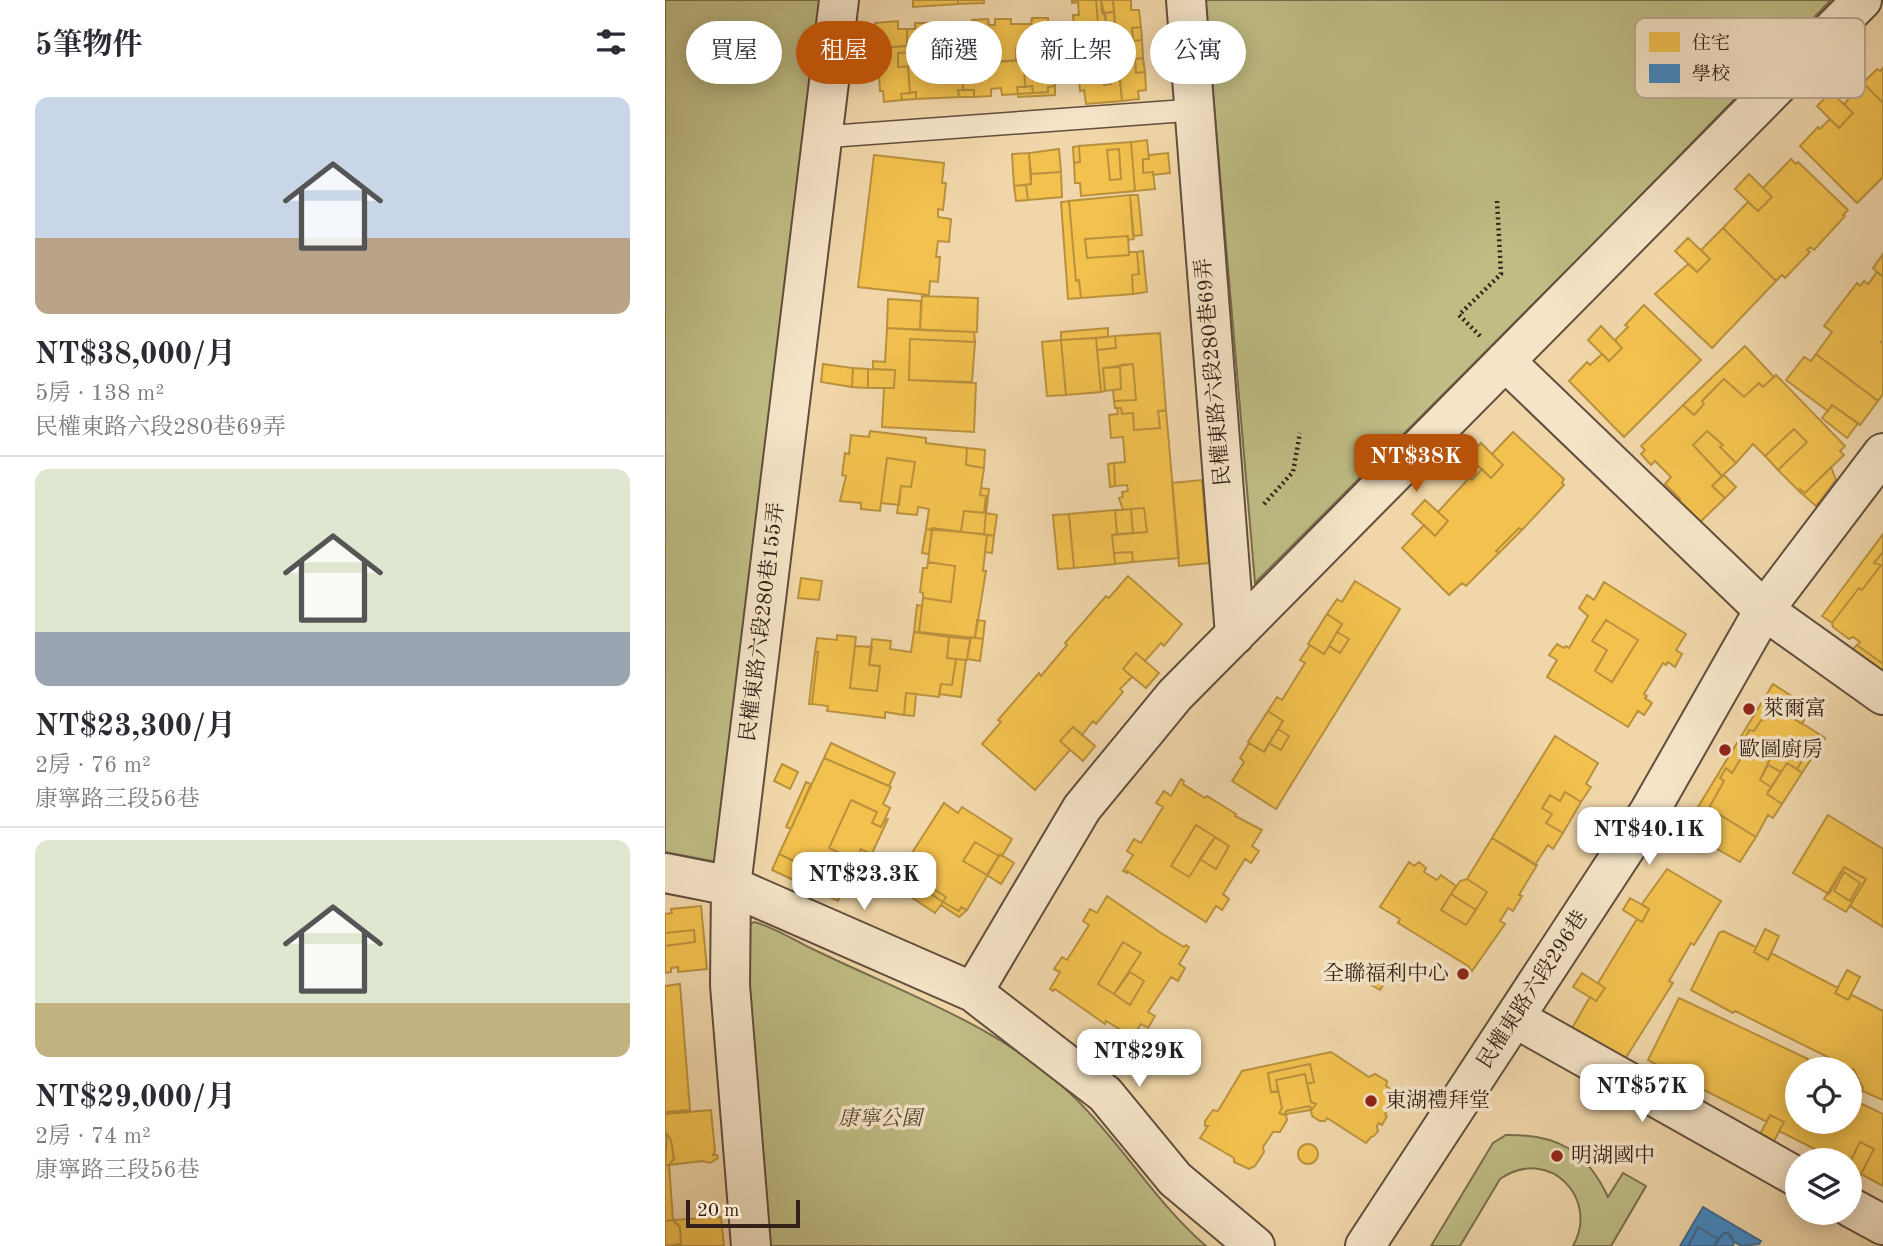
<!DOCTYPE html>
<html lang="zh-TW">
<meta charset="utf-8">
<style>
body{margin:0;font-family:"Old Standard TT","Noto Serif TC",serif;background:#f7f7f7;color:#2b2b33;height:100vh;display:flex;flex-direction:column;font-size:26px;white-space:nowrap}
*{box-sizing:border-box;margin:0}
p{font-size:23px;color:#7c7c81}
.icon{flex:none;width:38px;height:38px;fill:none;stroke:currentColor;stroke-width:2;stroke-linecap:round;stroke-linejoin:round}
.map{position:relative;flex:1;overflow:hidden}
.sheet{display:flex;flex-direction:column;background:#fff;width:665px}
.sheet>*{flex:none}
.guide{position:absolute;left:21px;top:21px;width:665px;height:63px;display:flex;gap:14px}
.fabs{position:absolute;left:1120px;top:1057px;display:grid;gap:14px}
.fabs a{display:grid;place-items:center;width:77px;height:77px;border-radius:50%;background:#fff;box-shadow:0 4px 18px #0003;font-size:35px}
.scale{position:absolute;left:21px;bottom:18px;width:114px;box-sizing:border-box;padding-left:7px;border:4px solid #332119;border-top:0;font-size:19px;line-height:24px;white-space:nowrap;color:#332119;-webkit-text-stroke:5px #f5e4c7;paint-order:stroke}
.price{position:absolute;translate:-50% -60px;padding:0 16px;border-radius:14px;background:#fff;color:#222;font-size:23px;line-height:46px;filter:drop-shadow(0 2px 4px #0008)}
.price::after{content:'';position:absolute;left:50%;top:42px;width:21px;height:16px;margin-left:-10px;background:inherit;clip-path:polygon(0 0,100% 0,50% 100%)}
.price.current{background:#b45309;color:#fff}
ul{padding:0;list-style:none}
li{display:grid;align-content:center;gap:14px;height:371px;padding:0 35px}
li+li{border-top:2px solid #e1e1e2}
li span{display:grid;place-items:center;height:217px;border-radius:14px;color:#555}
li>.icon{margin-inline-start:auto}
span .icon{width:126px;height:126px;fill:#fffc;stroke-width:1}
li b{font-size:30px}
h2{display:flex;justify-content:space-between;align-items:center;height:84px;padding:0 35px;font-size:30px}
.chip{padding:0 24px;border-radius:32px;background:#fff;box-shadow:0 4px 18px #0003;font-size:24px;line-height:63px}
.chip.current{background:#b45309;color:#fff}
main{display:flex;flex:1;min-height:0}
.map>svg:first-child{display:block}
.green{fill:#bfbc84;stroke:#796e4e;stroke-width:2}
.homes{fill:#f2c14e;stroke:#b9913e;stroke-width:2}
.schools{fill:#3f88c5;stroke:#3b6991;stroke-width:2}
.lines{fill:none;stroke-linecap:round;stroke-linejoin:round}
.lane-casing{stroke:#624e3d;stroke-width:24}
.street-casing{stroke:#624e3d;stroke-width:42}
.path{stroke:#332119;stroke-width:4.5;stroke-dasharray:2 3.5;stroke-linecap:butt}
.lane{stroke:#f5e4c7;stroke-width:21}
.street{stroke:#f5e4c7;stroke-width:38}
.poi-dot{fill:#8f2418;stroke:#f5e4c7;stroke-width:2.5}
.labels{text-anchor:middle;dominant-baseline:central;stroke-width:7;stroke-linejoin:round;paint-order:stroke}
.street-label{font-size:21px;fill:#332119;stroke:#f5e4c7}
.poi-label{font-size:21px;fill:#332119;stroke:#f5e4c7;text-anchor:start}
.park-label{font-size:21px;font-style:italic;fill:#564834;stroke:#f5e4c7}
.key{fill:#f5e4c7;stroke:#bbaa93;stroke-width:2}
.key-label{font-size:19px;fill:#332119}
</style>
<main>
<section class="sheet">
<h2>5筆物件<svg class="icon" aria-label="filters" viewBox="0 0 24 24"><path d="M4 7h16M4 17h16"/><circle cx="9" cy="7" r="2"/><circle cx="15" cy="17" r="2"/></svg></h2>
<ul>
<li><span style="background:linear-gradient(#c9d6e8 65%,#b9a48a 0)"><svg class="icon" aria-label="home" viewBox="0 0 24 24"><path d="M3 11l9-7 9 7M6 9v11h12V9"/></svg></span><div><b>NT$38,000/月</b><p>5房 · 138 m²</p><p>民權東路六段280巷69弄</p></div></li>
<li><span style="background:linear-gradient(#dfe7d0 75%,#9aa5b1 0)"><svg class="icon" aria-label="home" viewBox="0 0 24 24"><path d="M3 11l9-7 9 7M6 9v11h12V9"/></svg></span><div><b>NT$23,300/月</b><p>2房 · 76 m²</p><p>康寧路三段56巷</p></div></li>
<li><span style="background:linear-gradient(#dfe7d0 75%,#c2b280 0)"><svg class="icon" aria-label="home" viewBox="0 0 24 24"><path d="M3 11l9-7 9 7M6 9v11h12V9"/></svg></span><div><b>NT$29,000/月</b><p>2房 · 74 m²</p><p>康寧路三段56巷</p></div></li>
</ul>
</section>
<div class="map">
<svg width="1218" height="1246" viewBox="0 0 1218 1246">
<rect width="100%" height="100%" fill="#f0d6a9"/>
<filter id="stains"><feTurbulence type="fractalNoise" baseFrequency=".00286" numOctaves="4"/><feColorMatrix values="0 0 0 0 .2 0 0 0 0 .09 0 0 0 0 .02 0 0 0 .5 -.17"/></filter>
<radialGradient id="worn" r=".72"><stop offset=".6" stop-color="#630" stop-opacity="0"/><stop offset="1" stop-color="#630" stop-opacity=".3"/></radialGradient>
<path class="green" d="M0,0H160L57,863L0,852Z
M540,0H1166L953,219L590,583Z
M89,922C110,927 135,944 156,953C243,995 340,1028 410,1098C457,1144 491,1203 541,1246H99L75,930Z
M841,1135C892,1134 921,1150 943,1197L958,1173L981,1186L946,1246H908C935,1199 884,1145 835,1179L795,1246H766L828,1143Z"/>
<path class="homes" d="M248,0H293V4L248,7Z
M293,0H319V3L293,4Z
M407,0H431L433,23L441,22L440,13L449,12L453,60L444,61L443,53L436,54L439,85L446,84L445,75L454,74L457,101L421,104L419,90L415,91L414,78H419L417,64H412L411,52L417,51L414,26L409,27L408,15H414L413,2L407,3Z
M431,0H436L441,22L433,23Z
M436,0H448L449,12L437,13Z
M448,0H466V10H474L476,27L467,28L468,41L477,40L478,58L470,59L471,73L480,72L481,90L473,91L474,99L457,101Z
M367,18H383V23L387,22L389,59L308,63L307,20L323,19L324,25H330V19H346V24H366Z
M233,21V29H242V46L212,48L210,23Z
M287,22L288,28L306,27L308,63L243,66L245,93L236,94L237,100L219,102L218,91H215L212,48L242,46V29H250V23H265L266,28H273V23Z
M414,26L417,51L411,52L409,27Z
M476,27L477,40L468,41L467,28Z
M366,47V60H351V48Z
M307,50L308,63L292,64V51Z
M249,52L250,66L233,67V53Z
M443,53V75H445L446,84L439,85L436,54Z
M478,58L480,72L471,73L470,59Z
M389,59L390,86L383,87V92L368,93L367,86L360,87L359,60Z
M359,60L360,87H352L353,94L337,95L336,88L326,89V96L309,97V90H298L297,63Z
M453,60L454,74L443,75L442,61Z
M297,63L298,90H293L294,97L251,99V92L245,93L243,66Z
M1218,68V103L1198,83L1212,69L1215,71Z
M1198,83L1218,103V177L1192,203L1135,146L1153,127L1155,129L1165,119L1174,128L1188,113L1179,104Z
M367,86L368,93L353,94L352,87Z
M390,86V95L353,97V94L383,92V87Z
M293,90H309V97H294Z
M251,92V99L237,100L236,94Z
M1166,92L1188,113L1174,128L1152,106Z
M482,140L484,159H478V173L488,172L490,189L470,191L466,142Z
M466,142L470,191L416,196L415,183H410L409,163L415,162L414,146Z
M414,146L415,162L409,163L408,147Z
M394,149L396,172L366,174L364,153Z
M454,149L456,179L445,180L442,150Z
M364,153L366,184L349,186L347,154Z
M503,153L505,173L488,175V172L478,173V159H484V155Z
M209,155L279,163L277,183H281L278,210L273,209V217L286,219L284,242L273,241L271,257H275L273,282L265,281L264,295L193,287Z
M1126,159L1131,164L1133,162L1183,210L1178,215L1180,216L1149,250L1145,247L1142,250L1145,252L1120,278L1117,275L1111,281L1058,228L1083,202L1093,211L1107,197L1098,188Z
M396,172L397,197L363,200L361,185L366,184V174Z
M1084,174L1107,197L1093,211L1070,189Z
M361,185L363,200L351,201L349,186Z
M465,195H473L477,235L468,236Z
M465,195L469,239L463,240V236L420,239L422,258L464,255V252H472L474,274L467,275L468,294L416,298L414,280L411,281L404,201Z
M404,201L411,281L414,280L416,298L403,299L396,202Z
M1058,228L1111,281L1047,348L990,294L1023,264L1032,272L1045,259L1036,250Z
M463,236L464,255L422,258L420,239Z
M1023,238L1045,259L1032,272L1010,251Z
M478,251L482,292L468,294L467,275L474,274L472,252Z
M1218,254V277L1208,268Z
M1212,272L1218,277V340L1216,342L1218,344V394L1213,401L1151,354L1167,332L1159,326L1192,283L1195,286L1199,281L1203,284Z
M257,296L313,298L312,332L255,330Z
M223,299L256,301L255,330L222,328Z
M979,305L1036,360L959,437L904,381L922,362L925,365L937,354L944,361L957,348L950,340L963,327L960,325Z
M936,326L957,348L944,361L923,340Z
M222,328L309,332L310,342L245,339L244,380L311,383L309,432L217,427L219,388H229L230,370L208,369V361L220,362Z
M443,328V337L396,340V332Z
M495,333L501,410L493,411L495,428L469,430L468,413L457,414L456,408H450L449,401L471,400L468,364L438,368L440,391L436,392L432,350L451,348L450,336Z
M450,336L451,348L432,350L431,338Z
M431,338L436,392L401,395L396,340Z
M245,339L310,342L307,382L244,380Z
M396,340L401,395L382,396L377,342Z
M1080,346L1109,377L1098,387L1094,383L1079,397L1059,379L1037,401L1039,404L1029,415L1018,405Z
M1151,354L1213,401L1195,425L1167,405L1163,411L1121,380L1139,357L1146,361Z
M158,364L188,368L187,387L156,382Z
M468,364L471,400L449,401L448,390L456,389L455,365Z
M455,367L456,389L440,391L438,368Z
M188,368L203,369V388L187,387Z
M203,369L230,370L229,388H203Z
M1111,375L1180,446L1175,451L1179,455L1140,493L1135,489L1134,491L1113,470L1142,442L1129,429L1100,456L1088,444L1071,463L1055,447L1058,445L1042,431L1028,445L1057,476L1047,486L1060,498L1030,527L1008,505L1015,499L1000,484L1006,477L990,461L986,465L976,454L980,450L976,446L1018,405L1029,415L1039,404L1037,401L1059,379L1079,397L1094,383L1098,387Z
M1167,405L1193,423L1182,438L1157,418Z
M452,408H456L457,414L468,413L469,430L495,428L493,411L501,410L514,558L468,562L467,552L449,553L447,535L482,532L479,508L458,510L454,498L458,497L457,492L463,491L462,485L450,486L449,463L460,462L458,437L446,438L444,415L453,414Z
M1129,429L1142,442L1113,470L1100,456Z
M205,431L261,438V443L302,448L301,465L319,468L315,495L321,496L319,513L299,511L296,532L261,529L264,509L253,507L252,515L232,513L236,486L246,487L250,462L222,458L215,511L196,509V503L175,501L181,476L177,475L180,453L184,454L186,435L204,437Z
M1042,431L1058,445L1055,447L1071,463L1057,476L1028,445Z
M848,432L899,479L897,483L899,485L857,530L854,528L831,551L834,553L801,586L797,583L784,595L737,548L759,525L770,536L783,521L773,512L804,478L807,480L817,469L826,478L838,465L827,454Z
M816,443L838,465L826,478L803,457Z
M302,448L320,450L319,468L301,465Z
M222,458L250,462L246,487L236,486L234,505L216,503Z
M449,463L450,486L445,487L443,464Z
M1166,467L1171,480L1151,506L1134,491L1135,489L1140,493Z
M1059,475L1071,487L1060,498L1047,486Z
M537,480L544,563L514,566L507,483Z
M316,488L324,489L321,513H319L321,496L315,495Z
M760,500L783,521L770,536L747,514Z
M479,508L482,532L468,533L466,509Z
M466,509L468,533L452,534L450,510Z
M450,510L452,534L447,535L450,564L409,568L404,514Z
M299,511L321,513L319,534L296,532Z
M321,513L332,515L329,536L319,534Z
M404,514L409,568L393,569L388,515Z
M267,528L322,535L318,571H321L310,638L254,632L258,598L286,602L290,566L263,562Z
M854,528L857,530L834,553L831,551Z
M261,529L267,530L264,554L257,553Z
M1218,534V552L1209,563L1216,565L1197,590L1194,588L1167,623L1157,616Z
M322,535L329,536L327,553L320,552Z
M467,552L468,562L450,564L449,553Z
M1218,552V664L1192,645L1195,642L1188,637L1184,639L1168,627L1167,623L1194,588L1197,590L1216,565L1209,563Z
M263,562L290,566L286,602L258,598V593L255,592L258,568H262Z
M463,576L517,624L499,646L496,643L480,661L471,653L458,669L467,677L455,689L458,692L431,724L428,721L417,735L408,727L395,741L405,750L370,790L317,744L336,722L333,720L374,673L376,676L402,645L400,643L441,596L444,598Z
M136,578L157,581L154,600L133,598Z
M690,581L735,609L611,809L567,781L579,762L575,758L584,743L599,752L604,743L616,750L624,736L613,729L618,721L603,711L612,697L617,700L640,663L635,660L645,645L659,654L664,646L675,653L684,639L672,632L677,624L662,614L672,599L677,602Z
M939,582L1021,634L1011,650L1017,654L1010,667L1003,662L1001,665L998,663L979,694L982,696L980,698L987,703L979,715L973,711L963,727L882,677L892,660L884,655L892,644L899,648L901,646L904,648L923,616L914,608L922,595L929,600Z
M252,605L257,606L254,632H249Z
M662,614L677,624L659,654L643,644Z
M312,620L320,621L318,639L310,638Z
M941,620L973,640L947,682L930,671L942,650L927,641Z
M249,632L284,637L282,658L291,659L287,685L276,684L274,697L241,693L239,715L220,712V718L162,711L163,706L147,704L153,652H150L152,638L172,640V635L191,637L185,688L212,691L215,666L204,665L207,639L226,641L225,649L246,652Z
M672,632L684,639L675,653L664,646Z
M284,637L305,639L302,660L282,658Z
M306,637L318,639L315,661L302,659Z
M1192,645L1218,664V683L1180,657Z
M190,646L207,647L204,665L215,666L212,691L185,688Z
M150,652H153L147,704H144Z
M471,653L494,673L481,688L458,669Z
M291,659L301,660L296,697L274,694L276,684L287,685Z
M1108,684L1145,708L1137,724L1108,705L1099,720L1097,719L1089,731L1084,730L1080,739L1086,742L1067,773L1061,768L1055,778L1059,781L1044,808L1091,837L1075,862L1019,830Z
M241,693L251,694L249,716L239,715Z
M1108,705L1154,734L1140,756L1116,741L1103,763L1095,780L1106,787L1102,794L1117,804L1108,818L1103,815L1091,837L1044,808L1059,781L1055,778L1061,768L1067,773L1086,742L1080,739L1084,730L1089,731L1097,719L1099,720Z
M603,711L618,721L599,752L583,742Z
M408,727L430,746L418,761L395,741Z
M613,729L624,736L616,750L604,743Z
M1154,734L1160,738L1137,773L1132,769Z
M890,736L933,763L921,784L926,787L916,802L900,792L895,801L885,795L877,808L887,814L881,823L898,833L888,849L883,845L870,865L827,838Z
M1116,741L1140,756L1132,769L1122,763L1116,772L1103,765V763Z
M166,743L230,773L224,786L159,758Z
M159,758L226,787L218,804L225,808L216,827L207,823L212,812L186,800L164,848L190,860L196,849L204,853L195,873L188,869L180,885L114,854Z
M1122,763L1137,773L1117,804L1102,794Z
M117,764L133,772L125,789L109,781Z
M1103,765L1116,772L1106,787L1095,780Z
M516,779L519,781L518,784L540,798L542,796L571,814L570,816L597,830L587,846L594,851L586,863L580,859L558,894L564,899L557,910L551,906L541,922L462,871V873L458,871L468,855L462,851L469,839L476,843L498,807L491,803L499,791L506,796Z
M141,782L146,784L126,829L121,827Z
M900,792L916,802L898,833L881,823L887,814L877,808L885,795L895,801Z
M186,800L212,812L207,823L216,827L221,818L223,819L202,864L199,863L204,853L196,849L190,860L164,848Z
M279,803L293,813L297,807L347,839L337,856L335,854L302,910L296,907L294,911L278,902L281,897L256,881L253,885L238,877L241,872L236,870Z
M1163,815L1218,849V927L1185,906L1201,879L1179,867L1164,894L1128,873Z
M531,825L550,837L524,877L506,866Z
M550,837L564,846L551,869L535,859Z
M827,838L872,865L854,895L857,896L848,911L843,908L835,921L840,924L807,971L803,966L733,923L735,919L715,907L744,862L749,866L754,862L761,868L759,872L772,880L776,875L791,886L776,910L801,925L822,892L802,879Z
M310,842L334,856L322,875L298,861Z
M114,854L180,885L173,901L107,870Z
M335,854L349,863L336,884L322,875Z
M1179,867L1201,879L1181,912L1159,899Z
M1002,869L1056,901L1029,945L1026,943L1004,981L1008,983L955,1067L903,1035L925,997L931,1001L940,988L933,983L972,919L977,922L984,909L977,904Z
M236,870L241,872L238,877L253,885L250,891L231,880Z
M1179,872L1195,883L1185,901L1169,891Z
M802,879L822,892L811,910L786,894L795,881Z
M256,881L281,897L278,902L253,885Z
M253,885L278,902L270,913L246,897Z
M786,894L811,910L801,925L776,910Z
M442,896L496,933L519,947L521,945L524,947L514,964L520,968L513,981L506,977L483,1012L490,1016L483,1028L476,1024L466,1039L463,1037L464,1035L441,1021L440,1024L390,989L388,991L385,989L395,972L389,969L397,957L402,960L424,925L418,921L425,909L432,913Z
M965,898L984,909L977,922L958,910Z
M278,902L294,911L296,907L302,910L294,917L276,905Z
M36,906L42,969L13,972V967L6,968V972L0,973V914L7,913L6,909Z
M1100,929L1114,936L1103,960L1089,952Z
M29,930L30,942L0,946V933Z
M1058,931L1091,947L1089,952L1103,960L1106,953L1173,988L1170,993L1183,1000L1187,995L1218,1011V1100L1197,1091L1198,1088L1189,1070L1070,1011L1068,1013L1026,990L1054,933Z
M458,942L476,953L449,994L433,984Z
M711,970L723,977L715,990L703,983Z
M1182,970L1195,977L1183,1000L1170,993Z
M465,972L479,981L465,1005L449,994Z
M917,973L940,988L931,1001L908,987Z
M15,984L25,1110L0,1112V986Z
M1014,998L1143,1059L1141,1063L1153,1069H1132V1122H1185V1098L1218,1114V1186L1196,1174L1209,1149L1195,1142L1185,1162L1171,1160L1114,1131L1119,1122L1105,1115L1102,1122L1033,1087L1037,1079L1023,1072L1020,1080L998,1070V1068L983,1060Z
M666,1052L704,1077L710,1074L722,1081L721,1086L733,1094L720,1114L722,1116L717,1125L714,1123L712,1126L713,1131L709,1136L706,1137L701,1143L662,1118L660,1121H655L647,1116L646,1110L621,1114L622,1120L615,1132H608L598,1147L599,1152L590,1166L584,1169L569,1162V1158L535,1138L543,1126H540V1121L548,1110L553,1111L577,1071Z
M645,1064L649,1082L642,1084L640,1074L611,1080L613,1091L606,1092L603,1073Z
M1023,1072L1037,1079L1024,1103L1011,1097Z
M640,1074L646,1102L651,1104L647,1109L644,1106L621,1111L619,1115L614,1113L617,1108L611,1080Z
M46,1110L50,1151L48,1155H52L53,1158L45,1163L37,1161L4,1165L8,1220L56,1217L59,1246H0V1114Z
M1105,1115L1119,1122L1107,1145L1093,1138Z
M2,1134L6,1140L9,1159L4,1165H0Z
M1195,1142L1209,1149L1195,1176L1185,1170V1162Z
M633 1154a10 10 0 1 1 20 0a10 10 0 1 1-20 0Z
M8,1220L15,1227L16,1244L0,1246V1221Z"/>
<path class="schools" d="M1038,1207L1096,1241L1094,1244L1077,1246L1069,1242L1063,1233H1059L1053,1239L1033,1227L1023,1246H1015Z
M1033,1227L1053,1239L1049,1246H1023Z
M1059,1233L1066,1235L1069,1242L1068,1246H1049Z"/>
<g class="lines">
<defs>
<path id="lane" d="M157,137L528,110"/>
<path id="street" d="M521,0L570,635
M840,361L1099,610L1218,695
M0,873L66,886L308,992L440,1094L510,1179L590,1246
M308,992L417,808L510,695L1197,0
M850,1018L1132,1177
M1185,1207L1218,1225
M86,1246L65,985L66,886L174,0
M700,1246L984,812L1099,610L1218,453"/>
</defs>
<use href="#lane" class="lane-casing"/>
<use href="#street" class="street-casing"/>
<path class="path" d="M815,336L794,315L836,274L832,200
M599,504L628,472L635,433"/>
<use href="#lane" class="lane"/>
<use href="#street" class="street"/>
</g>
<g class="poi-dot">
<circle cx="1084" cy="709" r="7"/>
<circle cx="1060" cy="750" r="7"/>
<circle cx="798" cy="974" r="7"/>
<circle cx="706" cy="1101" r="7"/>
<circle cx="892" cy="1156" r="7"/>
</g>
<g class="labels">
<g class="street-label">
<text transform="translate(549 372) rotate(-95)">民權東路六段280巷69弄</text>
<text transform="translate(98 622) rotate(-83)">民權東路六段280巷155弄</text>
<text transform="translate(868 990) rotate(-57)">民權東路六段296巷</text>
</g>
<g class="poi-label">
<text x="1098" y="709">萊爾富</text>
<text x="1074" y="750">歐圖廚房</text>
<text x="784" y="974" text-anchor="end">全聯福利中心</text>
<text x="720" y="1101">東湖禮拜堂</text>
<text x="906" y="1156">明湖國中</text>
</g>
<g class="park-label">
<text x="215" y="1119">康寧公園</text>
</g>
</g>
<rect x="970" y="18" width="230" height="80" rx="10" class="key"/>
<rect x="984" y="32" width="31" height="20" fill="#f2c14e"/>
<rect x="984" y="64" width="31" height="19" fill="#3f88c5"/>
<g class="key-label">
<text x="1027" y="49">住宅</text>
<text x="1027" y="80">學校</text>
</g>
<rect width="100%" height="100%" filter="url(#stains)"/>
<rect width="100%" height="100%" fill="url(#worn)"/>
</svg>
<div class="fabs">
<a><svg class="icon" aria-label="locate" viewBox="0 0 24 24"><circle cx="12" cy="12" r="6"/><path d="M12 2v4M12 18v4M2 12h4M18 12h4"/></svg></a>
<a><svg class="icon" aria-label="layers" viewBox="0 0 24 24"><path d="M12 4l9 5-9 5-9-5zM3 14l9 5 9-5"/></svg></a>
</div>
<div class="scale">20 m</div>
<b class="price current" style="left:751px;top:494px">NT$38K</b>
<b class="price" style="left:984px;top:867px">NT$40.1K</b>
<b class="price" style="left:199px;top:912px">NT$23.3K</b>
<b class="price" style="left:474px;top:1089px">NT$29K</b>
<b class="price" style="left:977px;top:1124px">NT$57K</b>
<div class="guide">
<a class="chip">買屋</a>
<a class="chip current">租屋</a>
<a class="chip">篩選</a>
<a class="chip">新上架</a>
<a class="chip">公寓</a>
</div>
</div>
</main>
